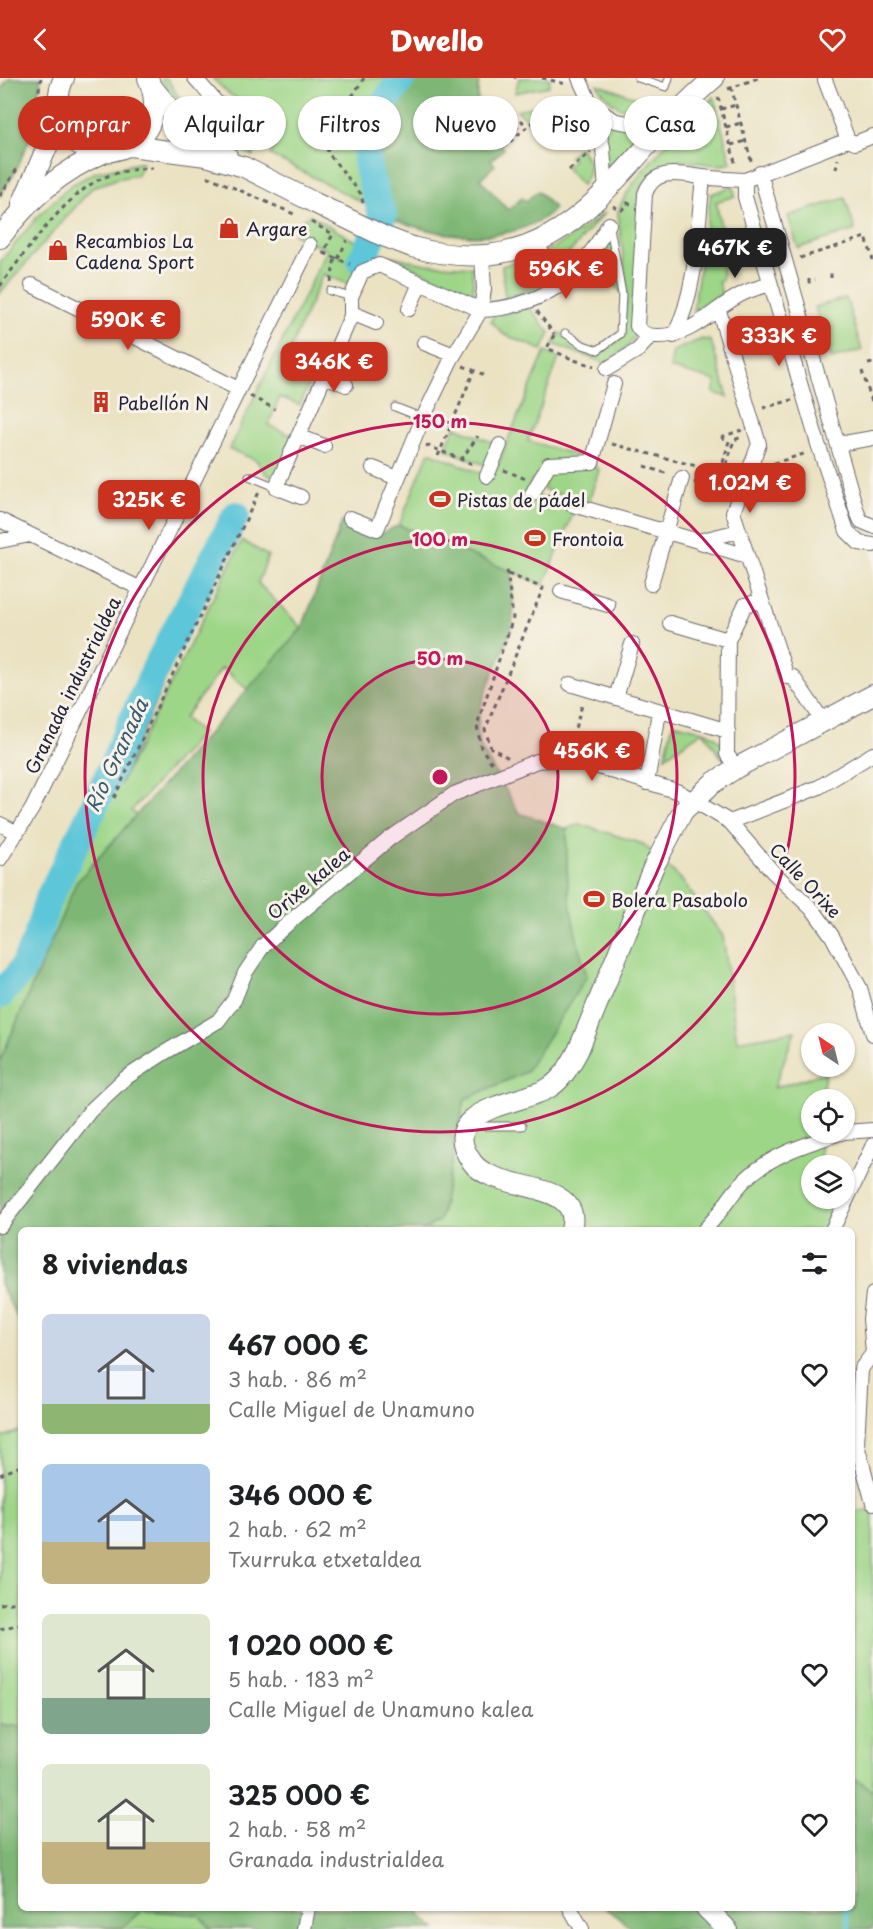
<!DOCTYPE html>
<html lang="es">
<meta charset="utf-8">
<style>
body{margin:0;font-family:"Playpen Sans",sans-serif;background:#f6f6f6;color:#202124;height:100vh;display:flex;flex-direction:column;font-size:22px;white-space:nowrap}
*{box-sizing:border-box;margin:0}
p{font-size:20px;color:#757577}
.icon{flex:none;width:33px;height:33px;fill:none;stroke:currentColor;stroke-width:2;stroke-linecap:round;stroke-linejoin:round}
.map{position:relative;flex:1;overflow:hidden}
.drawer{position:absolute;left:18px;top:1149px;width:837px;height:684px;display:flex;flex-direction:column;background:#fff;border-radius:9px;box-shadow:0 2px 4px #0004}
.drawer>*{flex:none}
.top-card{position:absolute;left:18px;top:18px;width:837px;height:54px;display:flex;gap:12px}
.needle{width:39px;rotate:325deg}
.fabs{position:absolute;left:801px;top:945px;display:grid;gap:12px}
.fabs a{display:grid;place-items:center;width:54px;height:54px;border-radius:50%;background:#fff;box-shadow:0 2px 4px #0004;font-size:30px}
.price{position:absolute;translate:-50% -51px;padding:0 14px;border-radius:12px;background:#c8321e;color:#fff;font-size:20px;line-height:39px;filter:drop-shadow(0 2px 3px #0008)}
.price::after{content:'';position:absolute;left:50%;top:36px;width:18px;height:14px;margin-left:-9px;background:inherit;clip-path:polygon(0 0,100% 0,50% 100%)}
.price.active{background:#222;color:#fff}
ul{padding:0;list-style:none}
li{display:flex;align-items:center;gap:18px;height:150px;padding:0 24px}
li span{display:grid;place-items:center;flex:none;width:168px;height:120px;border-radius:9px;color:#555}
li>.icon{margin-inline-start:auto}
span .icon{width:72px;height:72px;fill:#fffc;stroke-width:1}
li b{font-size:26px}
h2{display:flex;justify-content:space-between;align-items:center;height:72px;padding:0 24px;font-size:26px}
.tag{padding:0 21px;border-radius:27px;background:#fff;box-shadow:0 2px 4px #0004;font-size:21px;line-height:54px}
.tag.active{background:#c8321e;color:#fff}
header{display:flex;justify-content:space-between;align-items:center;height:78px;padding:0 24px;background:#c8321e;color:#fff;font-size:27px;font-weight:800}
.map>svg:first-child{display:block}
.green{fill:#9ed688;stroke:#607c62;stroke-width:1.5}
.forest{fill:#7eb774;stroke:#506c58;stroke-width:1.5}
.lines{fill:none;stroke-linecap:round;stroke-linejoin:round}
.stream{stroke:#5dc6d9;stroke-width:4.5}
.river{stroke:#5dc6d9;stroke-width:28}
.lane-casing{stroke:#68656a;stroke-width:9}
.street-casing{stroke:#68656a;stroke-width:16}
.secondary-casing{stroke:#68656a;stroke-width:22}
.path{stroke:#68656a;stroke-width:3;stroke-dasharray:4.5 4.5;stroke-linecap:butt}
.lane{stroke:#fff;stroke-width:7}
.street{stroke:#fff;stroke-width:14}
.secondary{stroke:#fff;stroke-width:20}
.secondary-bridge-casing{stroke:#68656a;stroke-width:22;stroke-linecap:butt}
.secondary-bridge{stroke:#fff;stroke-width:20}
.ring{fill:none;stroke:#c2185b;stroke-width:3}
.labels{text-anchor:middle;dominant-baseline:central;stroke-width:6;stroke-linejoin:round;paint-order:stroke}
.poi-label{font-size:18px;fill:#22223b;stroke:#f7f3e8;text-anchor:start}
.street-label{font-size:18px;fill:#22223b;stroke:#f7f3e8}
.water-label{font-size:20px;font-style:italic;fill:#375b72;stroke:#f7f3e8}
.centre{fill:#c2185b;stroke:#f7f3e8;stroke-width:3}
.ring-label{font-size:18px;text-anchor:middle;font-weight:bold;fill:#c2185b;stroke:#f7f3e8;stroke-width:6;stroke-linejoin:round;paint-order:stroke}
</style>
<header><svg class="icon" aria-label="back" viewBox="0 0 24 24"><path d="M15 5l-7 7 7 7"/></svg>Dwello<svg class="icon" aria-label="heart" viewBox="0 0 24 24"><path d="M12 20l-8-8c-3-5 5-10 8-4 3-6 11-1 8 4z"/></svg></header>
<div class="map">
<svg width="873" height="1851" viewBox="0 0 873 1851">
<rect width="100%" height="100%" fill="#f7f3e8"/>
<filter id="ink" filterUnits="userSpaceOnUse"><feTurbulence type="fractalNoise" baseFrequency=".0167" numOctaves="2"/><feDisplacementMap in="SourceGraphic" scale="12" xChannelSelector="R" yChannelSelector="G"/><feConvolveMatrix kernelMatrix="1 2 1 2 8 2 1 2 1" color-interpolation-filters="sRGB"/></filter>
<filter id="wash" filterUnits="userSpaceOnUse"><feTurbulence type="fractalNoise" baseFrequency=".008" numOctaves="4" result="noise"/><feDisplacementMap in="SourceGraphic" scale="24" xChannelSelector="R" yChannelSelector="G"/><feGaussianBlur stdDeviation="1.35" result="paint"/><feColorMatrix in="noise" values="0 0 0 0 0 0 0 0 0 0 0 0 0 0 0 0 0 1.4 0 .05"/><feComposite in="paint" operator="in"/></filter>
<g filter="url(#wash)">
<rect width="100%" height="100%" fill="#ebe2c2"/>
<path class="green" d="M161,0H167C186,38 218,55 255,75L253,78C215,58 181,40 161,0Z
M212,0H396C387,15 373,31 367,48C356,74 366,105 373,130L270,77L285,47L229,16Z
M519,0H550L549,8L515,15Z
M597,6L653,25L655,33C630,38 610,29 597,6Z
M714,19L731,85C711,92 688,76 668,87C627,110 638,123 642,161C643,174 642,243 638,253C631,268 619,276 605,285L553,266L559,255L599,276L623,259L627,211L618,135C624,105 690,41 714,19Z
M551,25L556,32L540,46L536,43L531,47L517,32Z
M592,29L649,49L607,94Z
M580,69L590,86L588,97L582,107L565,89L573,82L569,78Z
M143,84L137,97L116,101L92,110L0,215V184L38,138L71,107L96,94Z
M733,108L735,118L716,124L726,175L723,180L722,202L718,203L722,216L693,233L711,116Z
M845,120L855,152L798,170L788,138Z
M605,134L543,205L534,211L505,220L502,188C551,173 566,166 605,134Z
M310,137L360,166L350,186L360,192L356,209L323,196L286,281L314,294L300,327L280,319L268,347L297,360L280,400L266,396L256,382L229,371L327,172L294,156L300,144Z
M609,146L622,216L590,177Z
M383,176L425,186L472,189L474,217Z
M846,220L862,272L831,281L815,229Z
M529,229L550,255L542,272L503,256L491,243L495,235L502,237Z
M702,261L711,263L728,319L713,315L716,303L670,290L673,273Z
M545,274L559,280L528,363L589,381L599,392L588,426L543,411L545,406L532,402L526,413L574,433L544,507L399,447L429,374L492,400Z
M455,349L494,365L485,387L445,371Z
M236,437L120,707L242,462L268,478L258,505L302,550L255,618L222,590L184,640L202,655L131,733L143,741L76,806L0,983V899L16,877L93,705Z
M673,645C691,650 715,652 724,669L721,679L703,653L665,679Z
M579,746L643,766L680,800L723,858L737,963L795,953L774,1010L826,994L820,1021L812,1022V1054L832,1055L821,1057L820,1079L844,1088H812V1120L839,1121L824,1152H423L440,1142L465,1021L526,994L583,893C571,843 565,802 567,751Z
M21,1352V1649L20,1650L0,1646V1360Z
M873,1431V1712L852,1699V1435Z
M142,1832L199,1837L211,1851H104L123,1849Z"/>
<path class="forest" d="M9,0H41L31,58L15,94L0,118V12Z
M402,0H475L479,3C474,37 483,47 504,71L491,82L495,87L480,101L508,132L522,120L526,123L538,113L554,130L552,134C504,171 434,159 383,137C373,110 359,77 371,48C378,32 392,15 402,0Z
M342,444L376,458L399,447L512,494C511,510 515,526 513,541C506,583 467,627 481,670L519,735L567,751C565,807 571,844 587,898L526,994L465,1021L440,1142L423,1152H21V1247L0,1206V983L76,805L302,550Z
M0,1646L21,1649V1830H420V1837L436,1851H211L199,1837L142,1832L123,1849L0,1851Z
M852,1699L873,1712V1851H633L605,1830H852Z"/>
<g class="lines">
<path class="stream" d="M846,1830L848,1851"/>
<path class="river" d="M361,183L383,137C373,110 359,77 371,48C378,32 392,15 402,0
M0,917L21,894L37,859L47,824L93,731L155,591L236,437"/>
</g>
</g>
<g filter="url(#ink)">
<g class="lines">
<defs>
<path id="lane" d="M638,0L666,9L669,0
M330,213L351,219
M565,255L583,267L598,272L620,256L622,216L610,149
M395,329L423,340
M249,398L276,409
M473,1043L479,1048H522"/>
<path id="street" d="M195,0L216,24L258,49
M579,0L592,29L603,69L606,115
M825,2L848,62L745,102V119L818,366L847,453L859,465L873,467
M592,29L616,43L664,51
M848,62L855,65L873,58
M760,95L857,434L861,443L873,448
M745,102C731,101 716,101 702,99C679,96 654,89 645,116L637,248C641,256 648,258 657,258C694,259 712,230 744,215C752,211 762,209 770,206
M537,164L558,209
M32,207L238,311
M409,231L420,205
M719,233L759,366L733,434L787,599H793L823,643
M352,235L376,245
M674,258C698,209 697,153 703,100
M424,265L454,277
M607,291L638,272L651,258
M325,298L346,307
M298,358L324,368
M838,366L873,360
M373,390L397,400
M487,398L500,367
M532,416L549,386L592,384L614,306
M301,419L276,409L351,238V219L362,194L379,187L481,232L484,211L482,177
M573,427L698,463L739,453
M350,440L377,451L423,340L451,282L481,232C544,229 579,200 609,146
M0,442L139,510
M668,447L682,400
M0,463L30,457
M700,464L747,478
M651,506L664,461
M561,513L608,527
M670,545L728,562
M570,606L728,653
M616,620L632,566
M736,690L727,676L728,562L745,527L760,523
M647,705L659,634
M730,744L819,709L873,676
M0,746L17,755
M0,781L32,731L310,167
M844,1054L873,1052
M0,1148L90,1033L124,1001L164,975L218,943L234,922L245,895L263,868L293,841L389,761L454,716L537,683L570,680L679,714L730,744L773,794L814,833L832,858L860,910L873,956
M704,1152C719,1138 728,1120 742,1105C768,1077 809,1065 844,1054
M832,1152L873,1067
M873,1216L870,1241L873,1274
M873,1275L861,1291L857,1367L873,1425
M570,1830L582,1851
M304,1851L308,1830"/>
<path id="secondary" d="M64,0C58,12 57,23 60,36C73,103 180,74 148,0
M153,10L181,45L227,78
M130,68L206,78L244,89L315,125
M22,126L48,67L58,27
M0,160C27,123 60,93 103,75
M412,169C572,212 614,83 714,0
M571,1152C585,1100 493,1115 472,1084C434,1031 520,1026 547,1011C562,1003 570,987 578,973L653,790L683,733L713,705L736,690L873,617
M706,1830L727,1851"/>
</defs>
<use href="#lane" class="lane-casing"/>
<use href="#street" class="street-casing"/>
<use href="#secondary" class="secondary-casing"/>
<path class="path" d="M542,0L566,6
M515,1V0
M731,9L752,86
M728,11L758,0
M718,19L736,88
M721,31L736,27
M521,42L523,44L501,64L505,68L536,41L573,17
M726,49L741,45
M31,57L41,0
M731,67L746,63
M836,91L838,81
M569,92L591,74
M207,98L294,136
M0,118L17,91
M363,125L361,116L328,75L326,59L364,0
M613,128L622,132L627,125L631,126
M311,144L333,156L323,176
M324,175L350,186
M800,180L866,159L873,182
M338,181L347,162
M831,200V194
M809,201V204L815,202
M331,204L335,179
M0,208C22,178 54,134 83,112C102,96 129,91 153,90
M537,233L554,256
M554,257L547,270L574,282L594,288
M868,286L873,285
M463,288L485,297
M862,293L872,324
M250,318L275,331
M763,330L792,322
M721,359L729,363L718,403L721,404L734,362L742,359
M721,359L742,352
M612,366L696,388
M426,367L475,387
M438,378L474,293
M461,382L478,358
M644,388L668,396
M765,388L807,375
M504,392L526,401
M694,404L725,414
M547,417L560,422
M508,496L543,510L485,652L491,670L509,680
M570,667L583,624
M492,685L481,670L477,647L513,540L507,492
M114,720L260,412
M0,1397L21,1388
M0,1526L21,1524
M0,1551L21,1546"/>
<use href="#lane" class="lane"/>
<use href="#street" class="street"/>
<use href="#secondary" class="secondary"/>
<defs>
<path id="secondary-bridge" d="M315,125L383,158L412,169"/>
</defs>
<use href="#secondary-bridge" class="secondary-bridge-casing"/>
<use href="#secondary-bridge" class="secondary-bridge"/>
</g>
</g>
<circle cx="440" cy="699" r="118" fill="#c2185b" fill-opacity=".12"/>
<g class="ring">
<circle cx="440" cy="699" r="118"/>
<circle cx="440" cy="699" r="237"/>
<circle cx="440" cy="699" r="355"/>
</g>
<defs>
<symbol id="shop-bare" viewBox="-9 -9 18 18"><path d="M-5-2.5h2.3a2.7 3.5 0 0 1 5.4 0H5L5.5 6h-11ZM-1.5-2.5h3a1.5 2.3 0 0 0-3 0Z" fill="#c8321e" stroke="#f7f3e8" stroke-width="2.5" paint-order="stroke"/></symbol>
<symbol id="building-bare" viewBox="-9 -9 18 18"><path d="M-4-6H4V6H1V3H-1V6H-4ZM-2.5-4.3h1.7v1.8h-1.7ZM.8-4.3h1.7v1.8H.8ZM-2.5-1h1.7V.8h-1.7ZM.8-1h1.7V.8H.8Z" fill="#c8321e" stroke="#f7f3e8" stroke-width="2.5" paint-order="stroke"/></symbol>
<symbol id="stadium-bare" viewBox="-9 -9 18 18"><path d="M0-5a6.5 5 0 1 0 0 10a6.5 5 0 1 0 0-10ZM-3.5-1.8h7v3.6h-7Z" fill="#c8321e" stroke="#f7f3e8" stroke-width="2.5" paint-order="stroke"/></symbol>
</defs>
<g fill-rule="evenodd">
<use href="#shop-bare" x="214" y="135" width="30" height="30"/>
<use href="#shop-bare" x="43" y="157" width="30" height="30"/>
<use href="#building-bare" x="86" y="309" width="30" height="30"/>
<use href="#stadium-bare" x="425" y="406" width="30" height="30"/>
<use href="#stadium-bare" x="520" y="445" width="30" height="30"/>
<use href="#stadium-bare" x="579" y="806" width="30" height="30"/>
</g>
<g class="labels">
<g class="poi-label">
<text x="246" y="150">Argare</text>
<text x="75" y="162">Recambios La<tspan x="75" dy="21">Cadena Sport</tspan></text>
<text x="118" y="324">Pabellón N</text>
<text x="457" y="421">Pistas de pádel</text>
<text x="552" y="460">Frontoia</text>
<text x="611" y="821">Bolera Pasabolo</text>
</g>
<g class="street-label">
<text transform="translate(72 607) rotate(-64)">Granada industrialdea</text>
<text transform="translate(806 802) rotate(47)">Calle Orixe</text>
<text transform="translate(308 805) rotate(-40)">Orixe kalea</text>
</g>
<g class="water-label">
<text transform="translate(116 677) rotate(-65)">Río Granada</text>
</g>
</g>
<circle cx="440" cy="699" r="9" class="centre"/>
<g class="ring-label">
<text x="440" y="350">150 m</text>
<text x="440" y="468">100 m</text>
<text x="440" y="587">50 m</text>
</g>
</svg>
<div class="fabs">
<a><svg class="needle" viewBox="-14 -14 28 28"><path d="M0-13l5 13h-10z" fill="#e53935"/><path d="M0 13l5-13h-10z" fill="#757577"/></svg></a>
<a><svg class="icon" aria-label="locate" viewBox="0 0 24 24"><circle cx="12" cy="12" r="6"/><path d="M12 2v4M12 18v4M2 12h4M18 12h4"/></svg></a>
<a><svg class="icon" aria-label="layers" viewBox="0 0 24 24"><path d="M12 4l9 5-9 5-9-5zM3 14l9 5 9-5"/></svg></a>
</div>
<b class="price active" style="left:735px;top:201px">467K €</b>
<b class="price" style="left:566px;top:222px">596K €</b>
<b class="price" style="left:128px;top:273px">590K €</b>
<b class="price" style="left:779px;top:289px">333K €</b>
<b class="price" style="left:334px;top:315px">346K €</b>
<b class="price" style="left:750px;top:436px">1.02M €</b>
<b class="price" style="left:149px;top:453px">325K €</b>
<b class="price" style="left:592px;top:704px">456K €</b>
<div class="top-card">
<a class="tag active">Comprar</a>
<a class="tag">Alquilar</a>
<a class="tag">Filtros</a>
<a class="tag">Nuevo</a>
<a class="tag">Piso</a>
<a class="tag">Casa</a>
</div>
<section class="drawer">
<h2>8 viviendas<svg class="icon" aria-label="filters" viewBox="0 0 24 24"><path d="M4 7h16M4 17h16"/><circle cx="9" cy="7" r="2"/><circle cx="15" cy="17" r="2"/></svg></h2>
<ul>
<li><span style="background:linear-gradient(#c9d6e8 75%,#8fb573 0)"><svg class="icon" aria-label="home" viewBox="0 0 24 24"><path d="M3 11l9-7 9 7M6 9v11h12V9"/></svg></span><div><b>467 000 €</b><p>3 hab. · 86 m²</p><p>Calle Miguel de Unamuno</p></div><svg class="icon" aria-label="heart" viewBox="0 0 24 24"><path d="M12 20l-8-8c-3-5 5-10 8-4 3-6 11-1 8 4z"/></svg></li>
<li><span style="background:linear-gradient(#a9c7e8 65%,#c2b280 0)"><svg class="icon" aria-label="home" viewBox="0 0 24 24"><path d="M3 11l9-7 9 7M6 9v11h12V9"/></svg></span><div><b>346 000 €</b><p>2 hab. · 62 m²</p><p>Txurruka etxetaldea</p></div><svg class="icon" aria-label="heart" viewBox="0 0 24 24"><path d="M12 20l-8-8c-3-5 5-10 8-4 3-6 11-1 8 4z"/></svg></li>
<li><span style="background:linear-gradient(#dfe7d0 70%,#7fa58c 0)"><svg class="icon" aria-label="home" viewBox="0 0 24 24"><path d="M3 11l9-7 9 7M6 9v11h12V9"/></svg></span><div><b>1 020 000 €</b><p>5 hab. · 183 m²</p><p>Calle Miguel de Unamuno kalea</p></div><svg class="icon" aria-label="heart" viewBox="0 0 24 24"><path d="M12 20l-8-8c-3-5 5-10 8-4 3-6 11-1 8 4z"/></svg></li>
<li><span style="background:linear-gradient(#dfe7d0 65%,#c2b280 0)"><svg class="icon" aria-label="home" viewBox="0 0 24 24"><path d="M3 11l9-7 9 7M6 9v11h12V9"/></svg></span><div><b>325 000 €</b><p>2 hab. · 58 m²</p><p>Granada industrialdea</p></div><svg class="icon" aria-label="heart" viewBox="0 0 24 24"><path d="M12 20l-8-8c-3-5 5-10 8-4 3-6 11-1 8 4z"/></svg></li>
</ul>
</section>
</div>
